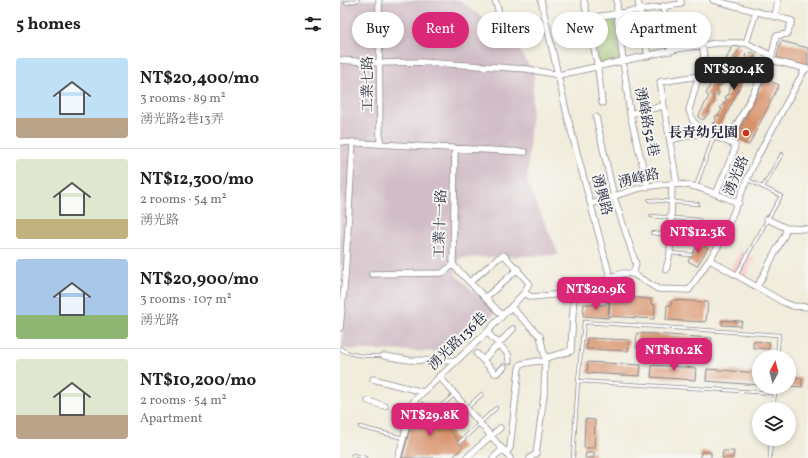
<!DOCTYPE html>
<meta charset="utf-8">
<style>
body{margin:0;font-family:Vollkorn,"Noto Serif TC",serif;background:#f2f2f2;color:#202124;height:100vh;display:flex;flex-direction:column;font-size:15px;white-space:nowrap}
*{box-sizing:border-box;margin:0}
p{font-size:13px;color:#757577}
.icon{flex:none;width:22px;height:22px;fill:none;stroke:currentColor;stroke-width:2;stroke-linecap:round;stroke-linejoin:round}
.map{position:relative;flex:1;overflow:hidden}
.details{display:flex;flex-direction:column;background:#fff;width:340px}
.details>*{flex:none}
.hud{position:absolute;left:12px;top:12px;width:380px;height:36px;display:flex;gap:8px}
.needle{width:26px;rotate:7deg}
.buttons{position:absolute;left:412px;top:350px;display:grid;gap:8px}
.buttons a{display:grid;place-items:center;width:44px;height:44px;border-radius:50%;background:#fff;box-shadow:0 2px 6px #0003;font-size:20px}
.price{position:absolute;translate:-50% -34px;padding:0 9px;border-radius:8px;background:#db2777;color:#fff;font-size:13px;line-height:26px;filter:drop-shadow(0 1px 2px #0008)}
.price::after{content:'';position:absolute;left:50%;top:24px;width:12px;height:9px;margin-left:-6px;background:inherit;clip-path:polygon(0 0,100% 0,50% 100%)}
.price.active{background:#222;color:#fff}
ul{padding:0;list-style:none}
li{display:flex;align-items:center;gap:12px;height:100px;padding:0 16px}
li+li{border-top:1px solid #e0e0e0}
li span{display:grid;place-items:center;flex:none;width:112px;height:80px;border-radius:4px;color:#555}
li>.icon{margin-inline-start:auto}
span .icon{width:48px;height:48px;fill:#fffc;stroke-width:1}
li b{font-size:17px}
h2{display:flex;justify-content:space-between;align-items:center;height:48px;padding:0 16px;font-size:17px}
.chip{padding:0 14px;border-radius:18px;background:#fff;box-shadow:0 2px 6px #0003;font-size:14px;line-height:36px}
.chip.active{background:#db2777;color:#fff}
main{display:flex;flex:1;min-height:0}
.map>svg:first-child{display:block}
.built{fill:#f7cfd3}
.industrial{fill:#d2bdc7}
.green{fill:#9cc16b;stroke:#5f7253}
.building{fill:#d8926b}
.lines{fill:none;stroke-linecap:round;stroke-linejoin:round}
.lane-casing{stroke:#8a878b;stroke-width:4}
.street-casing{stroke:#8a878b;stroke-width:7}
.lane{stroke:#fff;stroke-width:2.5}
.street{stroke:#fff;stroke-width:5.5}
.poi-dot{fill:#c8321e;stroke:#f6f6f2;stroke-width:1.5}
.labels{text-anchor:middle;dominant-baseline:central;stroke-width:4;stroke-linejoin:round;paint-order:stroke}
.street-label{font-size:14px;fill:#22223b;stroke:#f6f6f2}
.poi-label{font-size:14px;font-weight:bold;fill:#22223b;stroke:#f6f6f2;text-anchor:end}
</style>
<main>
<section class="details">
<h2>5 homes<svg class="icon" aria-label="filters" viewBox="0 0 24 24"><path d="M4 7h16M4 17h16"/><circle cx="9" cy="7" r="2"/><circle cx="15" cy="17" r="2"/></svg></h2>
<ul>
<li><span style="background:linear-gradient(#bfe0f5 75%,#b9a48a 0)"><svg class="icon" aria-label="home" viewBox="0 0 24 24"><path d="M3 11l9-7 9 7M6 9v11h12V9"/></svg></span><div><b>NT$20,400/mo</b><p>3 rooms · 89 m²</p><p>湧光路2巷13弄</p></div></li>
<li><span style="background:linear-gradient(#dfe7d0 75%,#c2b280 0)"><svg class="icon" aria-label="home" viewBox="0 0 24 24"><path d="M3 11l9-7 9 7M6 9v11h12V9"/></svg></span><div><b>NT$12,300/mo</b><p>2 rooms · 54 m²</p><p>湧光路</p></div></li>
<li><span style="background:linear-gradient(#a9c7e8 70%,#8fb573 0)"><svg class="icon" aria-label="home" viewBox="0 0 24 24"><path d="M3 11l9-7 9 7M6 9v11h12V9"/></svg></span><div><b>NT$20,900/mo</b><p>3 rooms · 107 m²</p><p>湧光路</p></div></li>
<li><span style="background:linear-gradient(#dfe7d0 70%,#b9a48a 0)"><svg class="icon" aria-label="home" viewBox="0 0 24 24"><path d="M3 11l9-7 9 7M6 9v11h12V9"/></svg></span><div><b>NT$10,200/mo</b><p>2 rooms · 54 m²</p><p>Apartment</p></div></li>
</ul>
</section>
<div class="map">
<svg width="468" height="458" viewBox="0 0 468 458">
<rect width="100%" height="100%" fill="#f6f6f2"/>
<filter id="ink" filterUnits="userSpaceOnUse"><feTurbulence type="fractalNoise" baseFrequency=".025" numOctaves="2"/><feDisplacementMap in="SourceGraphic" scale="8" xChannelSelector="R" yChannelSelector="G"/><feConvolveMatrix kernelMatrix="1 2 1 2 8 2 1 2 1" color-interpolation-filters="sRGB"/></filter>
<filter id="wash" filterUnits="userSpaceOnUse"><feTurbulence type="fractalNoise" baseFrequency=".012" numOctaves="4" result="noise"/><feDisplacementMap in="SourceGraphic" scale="16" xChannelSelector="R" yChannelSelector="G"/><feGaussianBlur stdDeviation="0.9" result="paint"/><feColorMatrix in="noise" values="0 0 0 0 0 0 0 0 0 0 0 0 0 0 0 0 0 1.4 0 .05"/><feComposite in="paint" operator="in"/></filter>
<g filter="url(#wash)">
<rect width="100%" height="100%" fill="#f1ecdb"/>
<path class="built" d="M401,250L415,259L405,278L390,270Z"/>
<path class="industrial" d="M0,0H119L171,38L194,73L187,182L219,255L120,258L115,274L156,313L102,352L2,349L6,266H0Z"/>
<path class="green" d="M274,17L280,60L259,64L251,20Z"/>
<g id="blocks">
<path class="building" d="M441,41L468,48V66L453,64L437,58Z
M392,46L401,47L394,57L393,65L390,66L388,75L384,79L382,78L381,82L383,83L382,85L378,86L376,92L379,93L378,96L373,95L374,103L370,107L368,111L369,113L363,120L358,117L369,96L366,94L375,74L379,76Z
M410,52L416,54L378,131L372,128L374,124L372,123H375L377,119L375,118L376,115L378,116L382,109L380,108L387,99L385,98L386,95L388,96L391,85L393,86L397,78L395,77L396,75L398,76L402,68L400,67L401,64L403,65L407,58L405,57L406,54L408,55Z
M425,79L439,85L409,145L395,139Z
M359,243L368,248L357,266L348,261Z
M270,296L311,299V304L315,305L314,319L269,316Z
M332,300L368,302L366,322L326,320L327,305H331Z
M266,301L269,302L268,318L243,316L244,304L266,305Z
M382,320L402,321L401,326L382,325Z
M297,333L372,338L371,353L296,348Z
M247,338L289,340L288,351L246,349Z
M413,341L429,342V349L413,348Z
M248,362L301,365L300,376L247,373Z
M312,365L356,368L355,380L311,377Z
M367,369L419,373V385L366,381Z
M449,377L462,378V387L449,386Z
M83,402L95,412L123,447L112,458H62L76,408Z
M245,419L255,420L254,448H244Z
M383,451H394L393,458H382Z
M251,452H254V458H245L246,453H251Z
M361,452H371V458H360Z"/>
</g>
</g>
<g filter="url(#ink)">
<use href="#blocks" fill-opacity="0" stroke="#8a878b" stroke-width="1"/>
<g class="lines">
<defs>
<path id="lane" d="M6,3L18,0
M356,186L374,136
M423,187L442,154
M309,200L358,204
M311,216L359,220
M312,233L355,238
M330,253L351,255
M396,275L441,196L408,180
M0,348C9,357 31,356 43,356
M238,381L244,322L439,335L437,357
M95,412L115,394
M112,422L142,394
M20,427L63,438
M120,442L156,408
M13,455L25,458
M233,458L238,381L435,393L433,409
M430,458L431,439"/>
<path id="street" d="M39,0L40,144
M155,0L158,9L159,24
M201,0L228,119L270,277
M244,0L258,68L262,103
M277,0V14L290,114L308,187
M298,0L308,56
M373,0L452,21L447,34L436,36L431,60L388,141
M323,6L331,51
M435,17L438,0
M248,18L341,4V0
M406,43L416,12
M362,45L364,56L349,110L353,121L364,132L395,145L394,151L376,194
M0,60L40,63L80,62L187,69L219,75L342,48L377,43H406L428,54L431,60L467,69
M290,114L323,106
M256,117L274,197L296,264L293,274
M330,140L364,132
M0,142L185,152
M337,184L320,82L359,76
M251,204C283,193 322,177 356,187C371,191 385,198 399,203
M427,219L446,228L468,229
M370,260L443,302L453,306L468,307
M113,265L162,315
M326,270L330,253L332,184
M32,274L102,273L113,265L115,148
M130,282L157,259L164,255L189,283L184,293
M417,287L445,234L446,228
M145,298L178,269
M171,307L200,336L205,358
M0,328L5,278L13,142
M147,332L168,354L169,361
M137,354L155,373H157L164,367
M44,356L69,360L115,361
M143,360L173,329
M99,376L170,458
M33,379L83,392
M28,401L45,406
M166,453L170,448L179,368L181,364L197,361L205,362
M58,458L73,402L147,332L184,293L192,297L234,293
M126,458L160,428
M153,458L163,449
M190,458L196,454L204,395L205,358L231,351L234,293L251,290L270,277L284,273L293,274L318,289L349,290L381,242L415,161L465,69"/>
</defs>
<use href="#lane" class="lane-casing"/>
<use href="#street" class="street-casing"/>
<use href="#lane" class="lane"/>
<use href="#street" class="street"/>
</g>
</g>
<circle class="poi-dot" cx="406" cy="133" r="4"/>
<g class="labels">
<g class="street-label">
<text transform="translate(28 84) rotate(-90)">工業七路</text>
<text transform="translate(306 122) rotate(78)">湧峰路52巷</text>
<text transform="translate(397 176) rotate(-67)">湧光路</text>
<text transform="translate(299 179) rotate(-13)">湧峰路</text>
<text transform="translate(261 195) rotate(75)">湧興路</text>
<text transform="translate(101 224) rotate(-88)">工業十一路</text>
<text transform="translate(118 342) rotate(-44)">湧光路136巷</text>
</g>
<g class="poi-label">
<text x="398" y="133">長青幼兒園</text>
</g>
</g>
</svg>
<div class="buttons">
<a><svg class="needle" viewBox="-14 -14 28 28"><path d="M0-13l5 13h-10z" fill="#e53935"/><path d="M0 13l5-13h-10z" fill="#757577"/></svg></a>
<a><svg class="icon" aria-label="layers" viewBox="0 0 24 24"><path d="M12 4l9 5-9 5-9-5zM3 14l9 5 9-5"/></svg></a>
</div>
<b class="price active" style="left:394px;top:91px">NT$20.4K</b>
<b class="price" style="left:358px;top:254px">NT$12.3K</b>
<b class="price" style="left:256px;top:311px">NT$20.9K</b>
<b class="price" style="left:334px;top:372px">NT$10.2K</b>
<b class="price" style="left:90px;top:437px">NT$29.8K</b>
<div class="hud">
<a class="chip">Buy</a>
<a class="chip active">Rent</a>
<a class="chip">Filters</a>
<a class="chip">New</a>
<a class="chip">Apartment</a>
</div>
</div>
</main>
